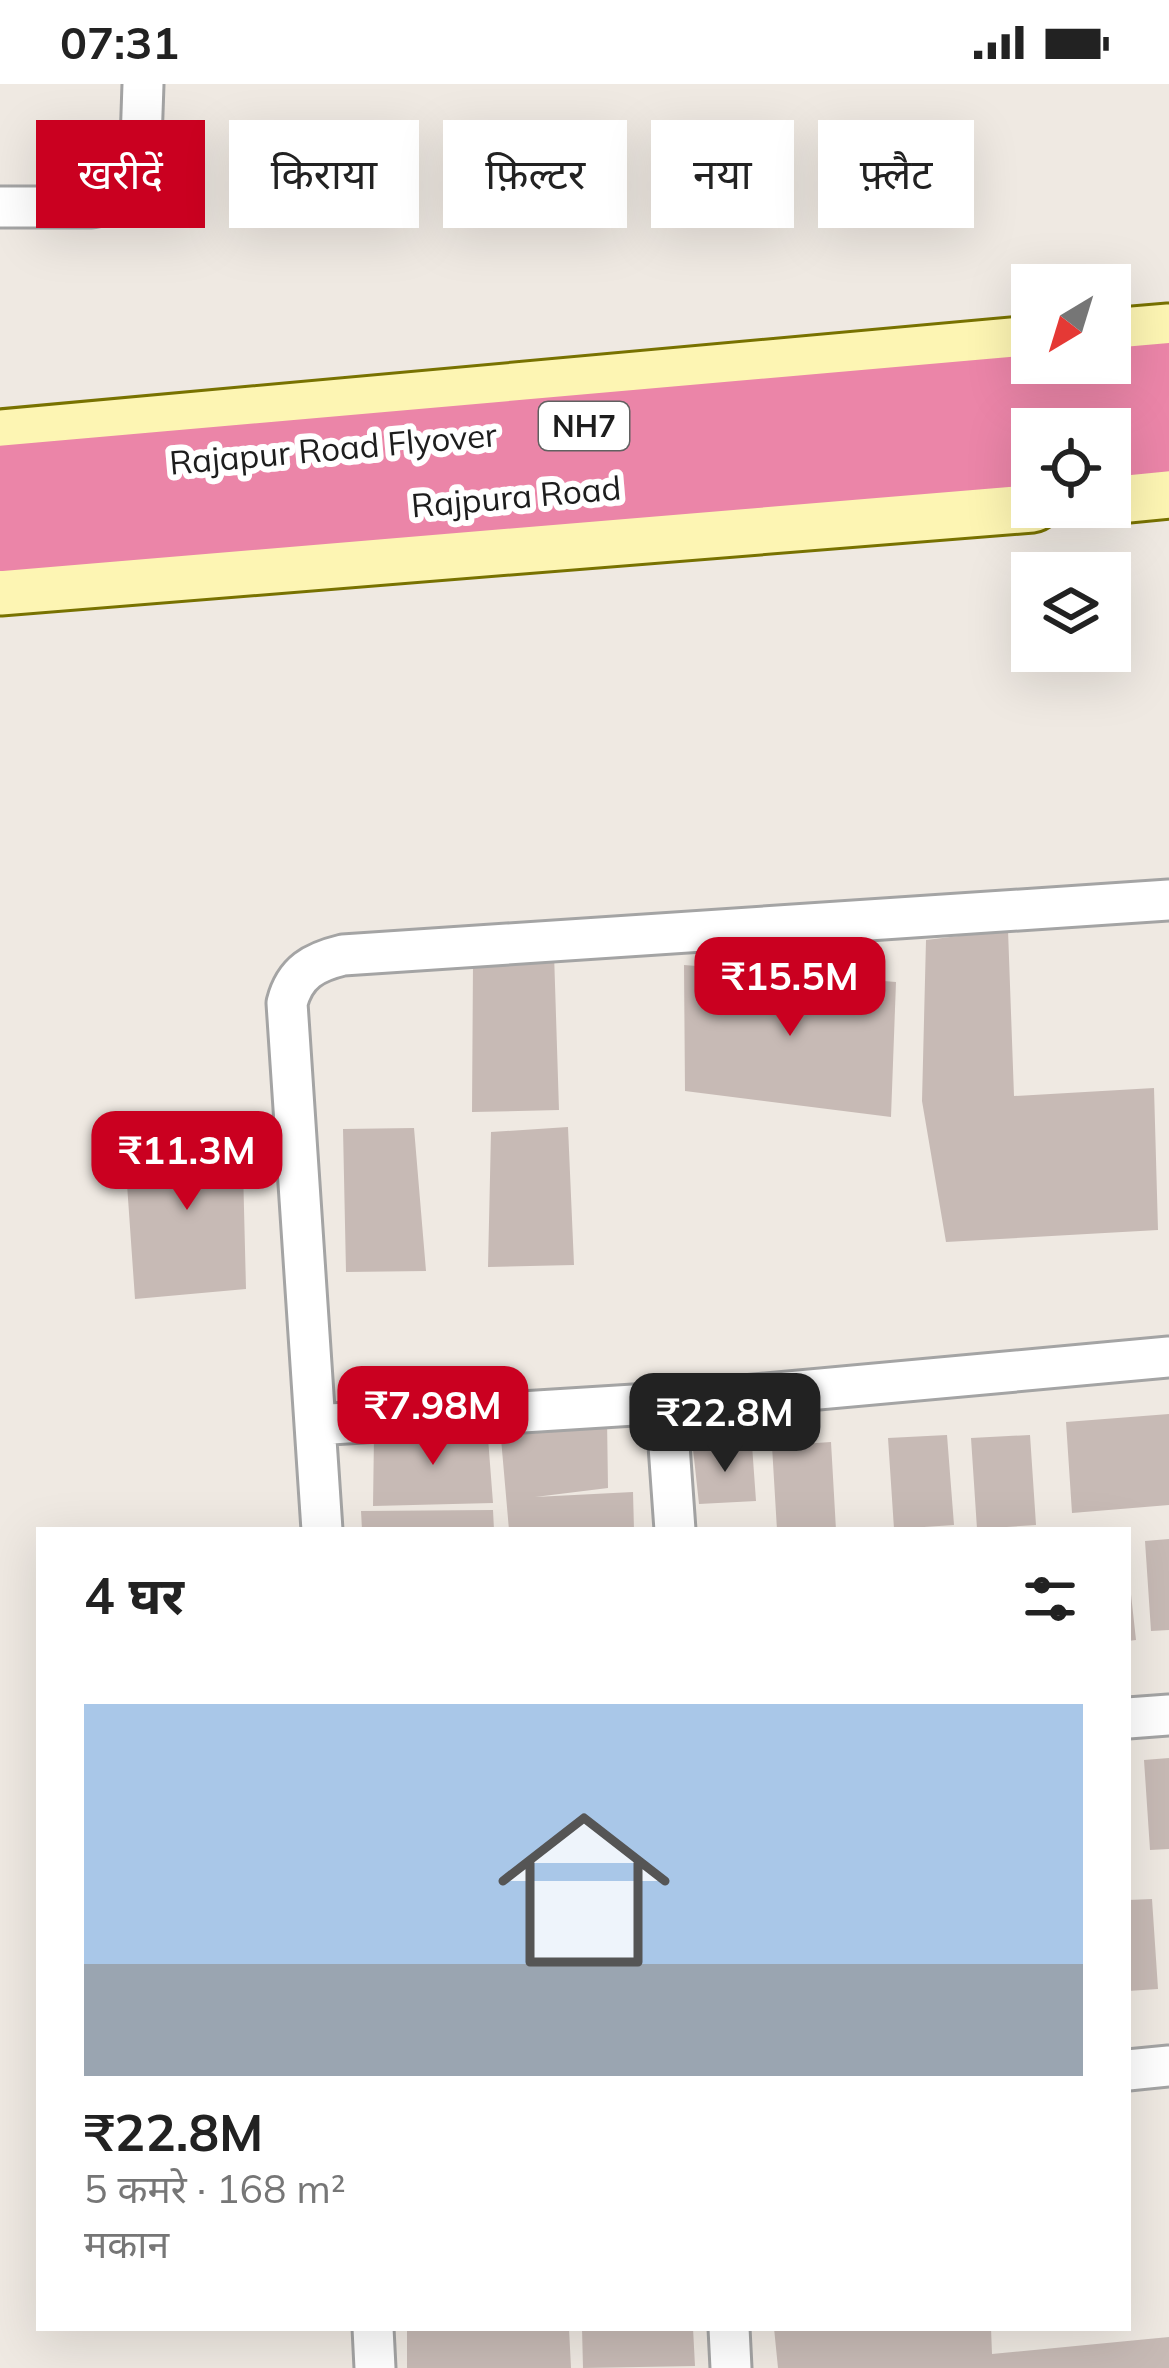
<!DOCTYPE html>
<html lang="hi">
<meta charset="utf-8">
<style>
body{margin:0;font-family:Mulish,"Noto Sans Devanagari",sans-serif;background:#f6f6f6;color:#222;height:100vh;display:flex;flex-direction:column;font-size:45px;white-space:nowrap}
*{box-sizing:border-box;margin:0}
p{font-size:39px;color:#767676}
.icon{flex:none;width:66px;height:66px;fill:none;stroke:currentColor;stroke-width:2;stroke-linecap:round;stroke-linejoin:round}
.map{position:relative;flex:1;overflow:hidden}
.sheet{position:absolute;left:36px;top:1443px;width:1095px;height:804px;display:flex;flex-direction:column;background:#fff;border-radius:0px;box-shadow:0 12px 48px #0002}
.sheet>*{flex:none}
.hud{position:absolute;left:36px;top:36px;width:1098px;height:108px;display:flex;gap:24px}
.needle{width:78px;rotate:218deg}
.fabs{position:absolute;left:1011px;top:180px;display:grid;gap:24px}
.fabs a{display:grid;place-items:center;width:120px;height:120px;border-radius:0px;background:#fff;box-shadow:0 12px 48px #0002;font-size:60px}
.price{position:absolute;translate:-50% -102px;padding:0 27px;border-radius:24px;background:#ca0020;color:#fff;font-size:39px;line-height:78px;filter:drop-shadow(0 3px 6px #0008)}
.price::after{content:'';position:absolute;left:50%;top:72px;width:36px;height:27px;margin-left:-18px;background:inherit;clip-path:polygon(0 0,100% 0,50% 100%)}
.price.on{background:#222;color:#fff}
ul{padding:0;list-style:none}
li{display:grid;align-content:center;gap:24px;height:636px;padding:0 48px}
li span{display:grid;place-items:center;height:372px;border-radius:0px;color:#555}
li>.icon{margin-inline-start:auto}
span .icon{width:216px;height:216px;fill:#fffc;stroke-width:1}
li b{font-size:51px}
h2{display:flex;justify-content:space-between;align-items:center;height:144px;padding:0 48px;font-size:51px}
.pill{padding:0 42px;border-radius:0px;background:#fff;box-shadow:0 12px 48px #0002;font-size:42px;line-height:108px}
.pill.on{background:#ca0020;color:#fff}
.status{display:flex;justify-content:space-between;align-items:center;height:84px;padding:0 60px;background:#fff;direction:ltr}
.status svg{height:33px;fill:currentColor}
.map>svg:first-child{display:block}
.building{fill:#c7bab5}
.lines{fill:none;stroke-linecap:round;stroke-linejoin:round}
.street-casing{stroke:#a4a4a4;stroke-width:45}
.secondary-casing{stroke:#787200;stroke-width:63}
.highway-casing{stroke:#e11b7e;stroke-width:72}
.street{stroke:#fff;stroke-width:39}
.secondary{stroke:#fdf5b3;stroke-width:57}
.highway{stroke:#eb85a8;stroke-width:66}
.labels{text-anchor:middle;dominant-baseline:central;stroke-width:12;stroke-linejoin:round;paint-order:stroke}
.shield{fill:#fff;stroke:#616161;stroke-width:3}
.shield-label{font-size:30px;font-weight:bold;fill:#1d1d1d}
.street-label{font-size:33px;fill:#1d1d1d;stroke:#fff}
</style>
<div class="status"><b>07:31</b><svg viewBox="0 0 49 12"><path d="M0 12V9h3v3zM5 12V6h3v6zM10 12V3h3v9zM15 12V0h3v12zM26 1h20v11H26zM47 4h2v5h-2z"/></svg></div>
<div class="map">
<svg width="1169" height="2284" viewBox="0 0 1169 2284">
<rect width="100%" height="100%" fill="#efe9e2"/>
<path class="building" d="M1008,846L1014,1012L1154,1004L1158,1146L946,1158L922,1017L926,856Z
M554,869L559,1026L472,1028L473,879Z
M684,881L896,898L891,1033L685,1007Z
M568,1043L574,1181L488,1183L491,1048Z
M242,1044L246,1205L135,1215L124,1057Z
M414,1044L426,1187L346,1188L343,1045Z
M1169,1330V1421L1072,1429L1066,1338Z
M607,1334L608,1404L535,1413L633,1408L634,1446H509L500,1343Z
M487,1341L493,1419L373,1422L374,1352Z
M947,1351L954,1441L894,1445L888,1354Z
M1030,1351L1036,1441L977,1445L971,1354Z
M831,1358L836,1446H777L772,1362Z
M752,1361L756,1417L699,1420L693,1365Z
M493,1426L494,1446H362L361,1427Z
M1169,1455V1546L1151,1547L1145,1457Z
M1128,1483L1136,1556L1128,1557Z
M1169,1674V1765L1150,1766L1144,1676Z
M1152,1815L1158,1905L1128,1907V1816Z
M407,2244H569L571,2284H407Z
M582,2244H693L695,2282L583,2284Z
M774,2244H991L992,2270L1169,2253V2284H778Z"/>
<g class="lines">
<defs>
<path id="street" d="M0,123H92L123,117L140,88L143,0
M315,1341L666,1319
M322,1446L287,919C295,888 314,878 343,871L1169,816
M675,1446L666,1319L1169,1273
M1128,1634L1169,1631
M1128,1986L1169,1982
M373,2244L375,2284
M729,2244L731,2284"/>
<path id="secondary" d="M1110,254L1169,249
M0,355L1032,261
M1110,411L1169,405
M0,502L1032,419"/>
<path id="highway" d="M1110,360L1169,354
M0,395L1169,292
M0,454L1032,368"/>
</defs>
<use href="#street" class="street-casing"/>
<use href="#secondary" class="secondary-casing"/>
<use href="#highway" class="highway-casing"/>
<use href="#street" class="street"/>
<use href="#secondary" class="secondary"/>
<use href="#highway" class="highway"/>
</g>
<g class="labels">
<rect class="shield" x="539" y="318" width="90" height="48" rx="9"/>
<g class="shield-label">
<text x="584" y="342">NH7</text>
</g>
<g class="street-label">
<text transform="translate(333 364) rotate(-5)">Rajapur Road Flyover</text>
<text transform="translate(516 412) rotate(-5)">Rajpura Road</text>
</g>
</g>
</svg>
<div class="fabs">
<a><svg class="needle" viewBox="-14 -14 28 28"><path d="M0-13l5 13h-10z" fill="#e53935"/><path d="M0 13l5-13h-10z" fill="#767676"/></svg></a>
<a><svg class="icon" aria-label="locate" viewBox="0 0 24 24"><circle cx="12" cy="12" r="6"/><path d="M12 2v4M12 18v4M2 12h4M18 12h4"/></svg></a>
<a><svg class="icon" aria-label="layers" viewBox="0 0 24 24"><path d="M12 4l9 5-9 5-9-5zM3 14l9 5 9-5"/></svg></a>
</div>
<b class="price" style="left:790px;top:955px">₹15.5M</b>
<b class="price" style="left:187px;top:1129px">₹11.3M</b>
<b class="price" style="left:433px;top:1384px">₹7.98M</b>
<b class="price on" style="left:725px;top:1391px">₹22.8M</b>
<div class="hud">
<a class="pill on">खरीदें</a>
<a class="pill">किराया</a>
<a class="pill">फ़िल्टर</a>
<a class="pill">नया</a>
<a class="pill">फ़्लैट</a>
</div>
<section class="sheet">
<h2>4 घर<svg class="icon" aria-label="filters" viewBox="0 0 24 24"><path d="M4 7h16M4 17h16"/><circle cx="9" cy="7" r="2"/><circle cx="15" cy="17" r="2"/></svg></h2>
<ul>
<li><span style="background:linear-gradient(#a9c7e8 70%,#9aa5b1 0)"><svg class="icon" aria-label="home" viewBox="0 0 24 24"><path d="M3 11l9-7 9 7M6 9v11h12V9"/></svg></span><div><b>₹22.8M</b><p>5 कमरे · 168 m²</p><p>मकान</p></div></li>
</ul>
</section>
</div>
